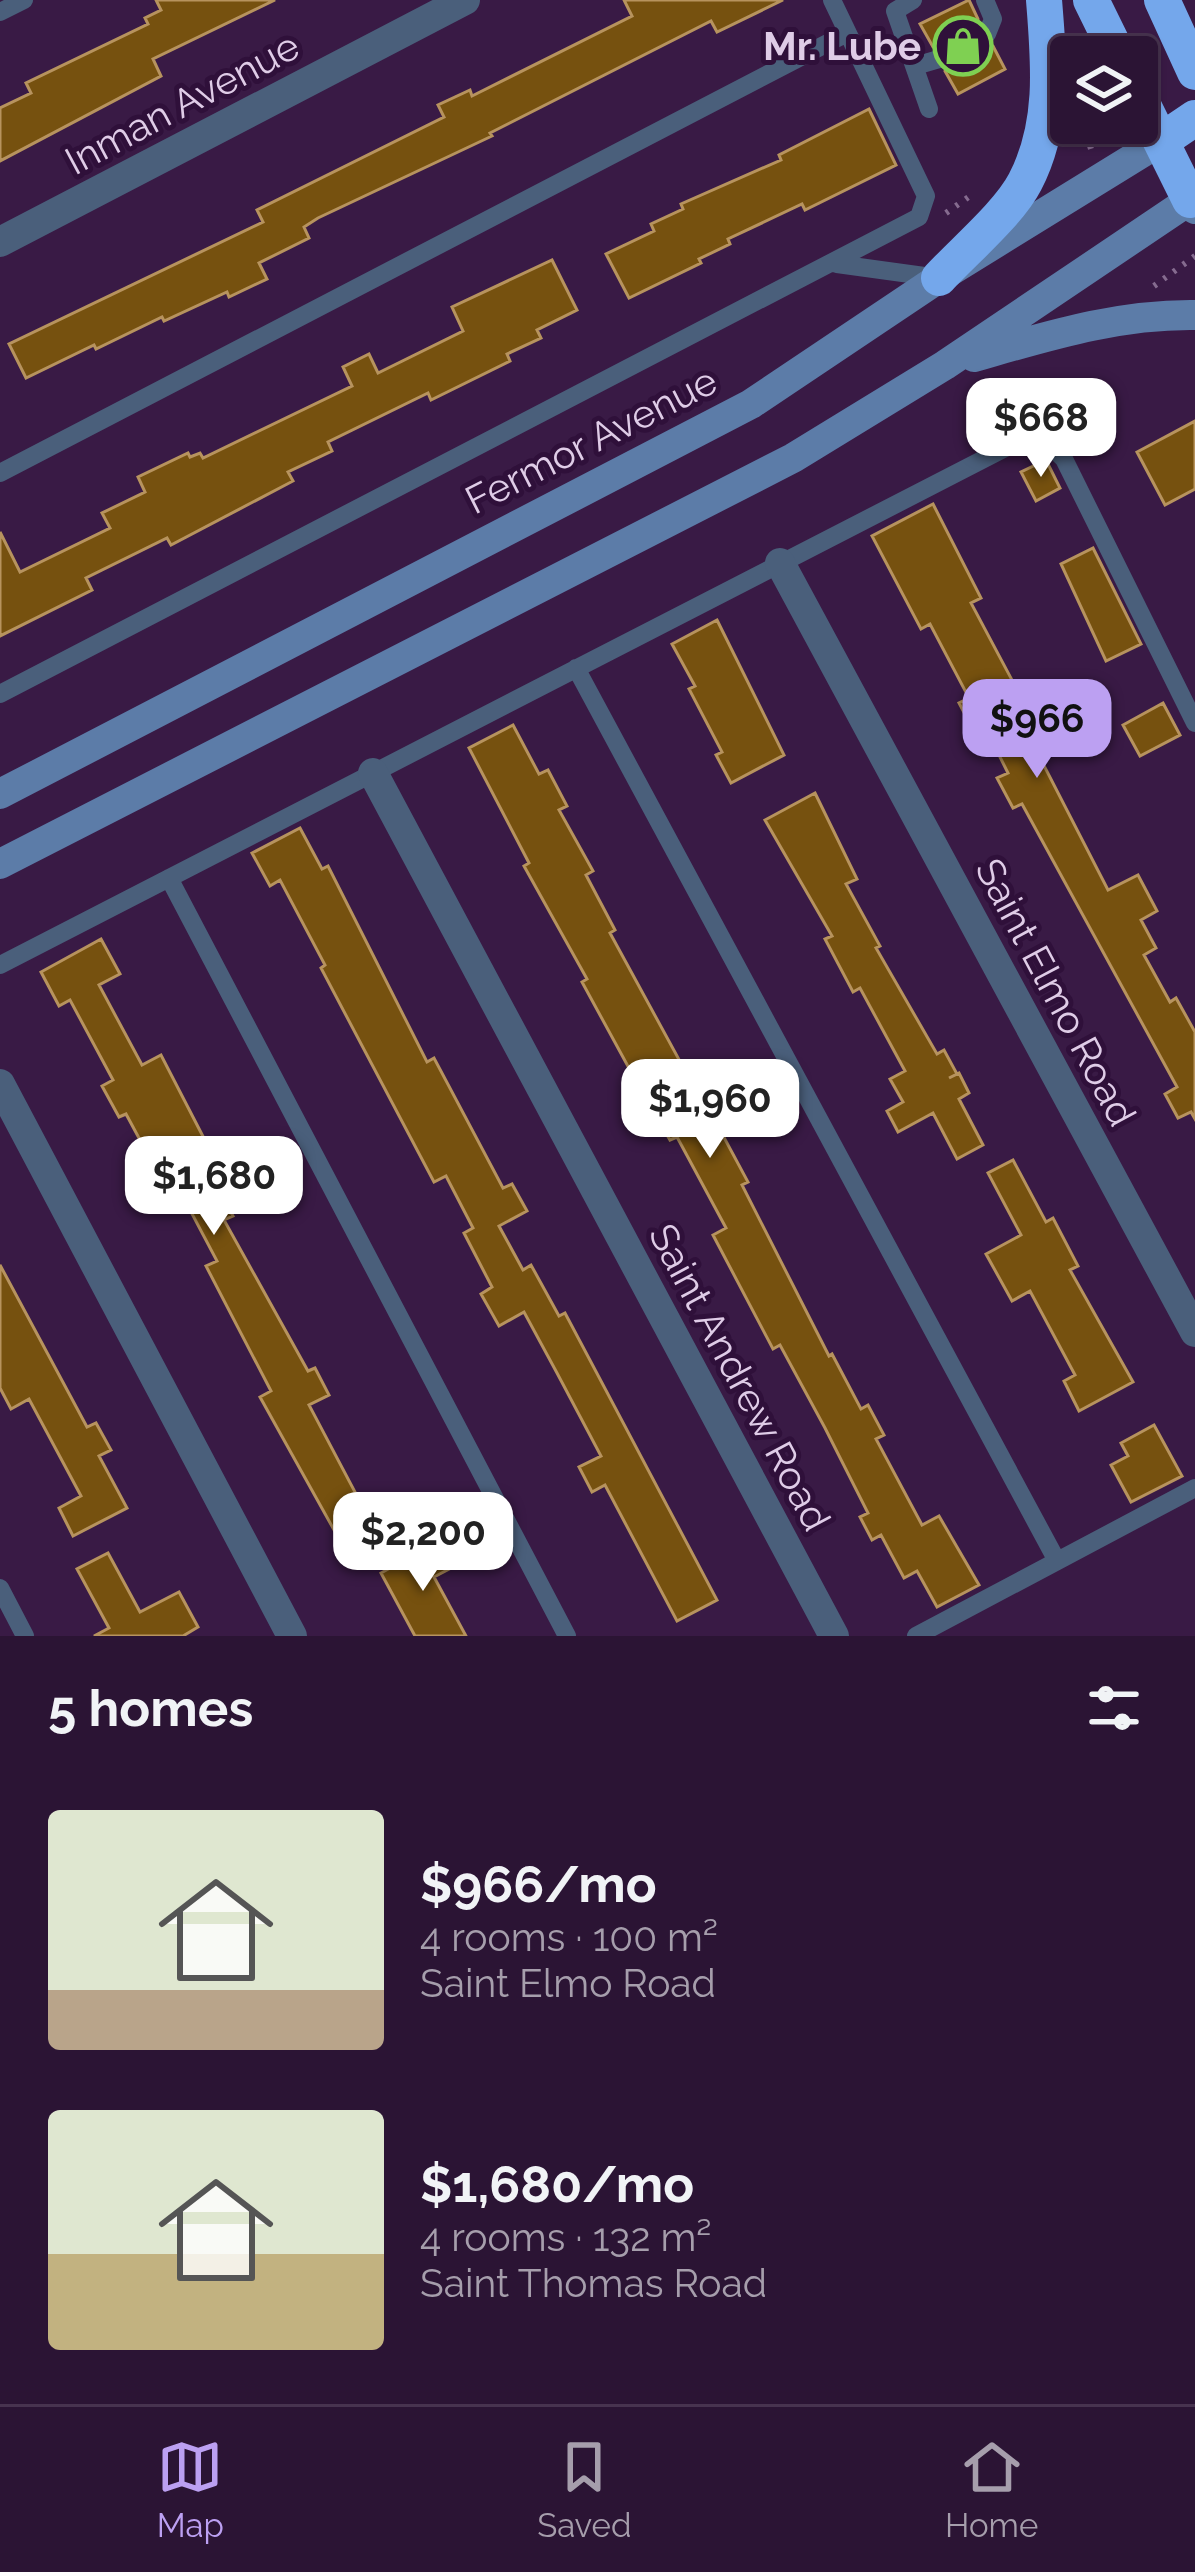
<!DOCTYPE html>
<meta charset="utf-8">
<style>
body{margin:0;font-family:Raleway,sans-serif;background:#372140;color:#f1f3f6;height:100vh;display:flex;flex-direction:column;font-size:45px;white-space:nowrap}
*{box-sizing:border-box;margin:0}
p{font-size:39px;color:#a69eac}
.icon{flex:none;width:66px;height:66px;fill:none;stroke:currentColor;stroke-width:2;stroke-linecap:round;stroke-linejoin:round}
.map{position:relative;height:1636px;overflow:hidden}
.side{display:flex;flex-direction:column;background:#2b1434;flex:1}
.side>*{flex:none}
.fabs{position:absolute;left:1050px;top:36px;display:grid;gap:24px}
.fabs a{display:grid;place-items:center;width:108px;height:108px;border-radius:12px;background:#2b1434;box-shadow:0 3px 9px #0004,0 0 0 3px #47334f;font-size:60px}
.price{position:absolute;translate:-50% -102px;padding:0 27px;border-radius:24px;background:#fff;color:#222;font-size:39px;line-height:78px;filter:drop-shadow(0 3px 6px #0008)}
.price::after{content:'';position:absolute;left:50%;top:72px;width:36px;height:27px;margin-left:-18px;background:inherit;clip-path:polygon(0 0,100% 0,50% 100%)}
.price.selected{background:#bca0f2;color:#111}
ul{padding:0;list-style:none}
li{display:flex;align-items:center;gap:36px;height:300px;padding:0 48px}
li span{display:grid;place-items:center;flex:none;width:336px;height:240px;border-radius:12px;color:#555}
li>.icon{margin-inline-start:auto}
span .icon{width:144px;height:144px;fill:#fffc;stroke-width:1}
li b{font-size:51px}
h2{display:flex;justify-content:space-between;align-items:center;height:144px;padding:0 48px;font-size:51px}
.dock{display:flex;justify-content:space-around;align-items:center;height:168px;border-top:3px solid #47334f;background:#2b1434;font-size:33px;color:#a69eac}
.dock a{display:grid;justify-items:center;gap:6px}
.dock .selected{color:#bca0f2}
.map>svg:first-child{display:block}
.building{fill:#76510f;stroke:#b7935e;stroke-width:3}
.lines{fill:none;stroke-linecap:round;stroke-linejoin:round}
.path{stroke:#856b8f;stroke-width:6;stroke-dasharray:3 9;stroke-linecap:butt}
.lane{stroke:#4a5f7b;stroke-width:18}
.street{stroke:#4a5f7b;stroke-width:30}
.secondary{stroke:#5c7ca8;stroke-width:30}
.highway{stroke:#74a7eb;stroke-width:36}
.labels{text-anchor:middle;dominant-baseline:central;stroke-width:10;stroke-linejoin:round;paint-order:stroke}
.poi-label{font-size:39px;font-weight:bold;fill:#dfcce7;stroke:#2f103a;text-anchor:end}
.street-label{font-size:39px;fill:#dfcce7;stroke:#2f103a}
</style>
<div class="map">
<svg width="1195" height="1636" viewBox="0 0 1195 1636">
<rect width="100%" height="100%" fill="#391a45"/>
<path class="building" d="M156,0H275L153,59L161,76L0,161V108L31,93L26,83L148,24L145,18L161,10Z
M624,0H783L717,32L711,21L490,133L492,136L318,218L304,227L309,238L259,263L267,279L229,297L227,292L164,321L162,317L96,349L94,345L26,378L9,344L263,222L257,210L444,117L438,105L470,90L472,96L632,16Z
M969,0L978,19L976,41L993,46L1005,69L958,94L945,71L951,54L943,46L933,47L920,24Z
M869,109L896,165L805,210L802,204L728,239L730,244L699,259L701,263L629,298L606,254L654,231L651,224L683,209L681,204L781,160L779,155Z
M552,260L577,310L537,330L541,338L507,354L510,361L431,400L428,393L328,442L332,451L288,472L293,481L171,545L167,538L86,578L92,590L0,636V532L20,572L110,528L102,513L145,492L138,477L188,453L190,457L200,453L203,458L352,386L343,367L369,354L378,373L463,331L452,307Z
M1195,421V489L1165,505L1137,452Z
M1046,460L1060,488L1036,501L1021,472Z
M933,504L981,598L971,603L1030,714L1020,719L1108,890L1138,875L1157,911L1141,920L1156,948L1144,955L1170,1002L1176,998L1195,1032V1119L1191,1112L1178,1118L1165,1094L1177,1087L1022,804L1013,808L997,778L1008,773L983,723L972,728L959,703L969,698L930,624L921,629L872,536Z
M1093,548L1141,644L1106,661L1061,564Z
M717,620L784,755L731,783L716,755L722,752L689,689L695,686L672,644Z
M1163,703L1180,735L1140,756L1123,725Z
M513,725L539,774L548,770L567,806L559,810L593,871L586,875L615,930L610,933L695,1089L703,1086L718,1115L713,1117L748,1182L742,1185L829,1356L832,1354L861,1409L868,1405L884,1435L876,1439L922,1525L939,1516L979,1585L937,1607L917,1571L904,1578L881,1535L872,1540L860,1517L868,1513L825,1428L780,1345L773,1349L713,1235L726,1228L677,1137L670,1140L642,1092L582,982L587,979L524,866L529,863L469,748Z
M815,793L857,879L846,884L880,946L876,948L937,1054L944,1050L957,1074L949,1078L959,1073L969,1093L959,1099L983,1145L957,1159L933,1113L898,1132L887,1111L903,1102L890,1079L905,1071L860,988L853,992L825,939L832,936L765,820Z
M300,828L322,869L328,866L427,1062L434,1058L503,1188L512,1184L527,1211L499,1226L523,1270L531,1265L559,1316L565,1313L717,1600L677,1621L605,1485L592,1492L579,1467L601,1456L557,1373L524,1312L499,1326L481,1294L492,1287L464,1233L473,1228L446,1176L434,1182L321,968L325,965L280,880L270,886L252,853Z
M101,939L120,974L99,985L142,1065L161,1055L211,1152L202,1157L233,1216L224,1220L308,1371L315,1368L329,1395L309,1405L384,1547L353,1564L260,1397L271,1391L206,1266L217,1261L171,1174L161,1179L126,1114L119,1117L102,1086L113,1080L70,1000L59,1006L41,972Z
M1013,1160L1046,1222L1053,1218L1078,1266L1070,1270L1133,1382L1079,1411L1064,1381L1075,1375L1030,1291L1012,1301L986,1254L1021,1235L988,1173Z
M0,1265L87,1427L96,1423L111,1450L99,1456L127,1508L73,1536L59,1508L81,1496L29,1399L11,1409L0,1388Z
M1154,1425L1182,1476L1131,1502L1111,1465L1128,1456L1121,1443Z
M436,1543L449,1569L434,1577L466,1636H415L381,1573Z
M108,1553L140,1612L179,1592L198,1627L183,1636H94L109,1628L77,1569Z"/>
<g class="lines">
<path class="path" d="M1083,123L1091,149
M946,213L970,196
M1154,286L1195,256"/>
<path class="lane" d="M913,0L895,11L929,109
M985,0L993,19L987,34
M0,12L24,0
M915,66L939,59
M837,264L939,278
M0,473L847,33
M576,668L1057,1561
M0,694L919,217L926,196L832,0
M169,878L567,1636
M0,965L1015,443L1040,436L1064,459L1195,723
M0,1588L25,1636
M916,1636L1195,1488"/>
<path class="street" d="M0,242L465,0
M780,563L1195,1332
M373,773L834,1636
M0,1084L292,1636"/>
<path class="secondary" d="M974,357C1048,336 1117,314 1195,315
M0,794L751,404L939,278L1161,141
M0,864L793,458L945,365L1190,200L1195,209"/>
<path class="highway" d="M1091,0L1119,57
M1162,0L1195,72
M1137,93L1190,200L1195,196
M1161,141L1195,118
M939,278C964,251 1009,213 1025,182C1055,125 1049,62 1044,0"/>
</g>
<defs>
<symbol id="shop-ring" viewBox="-11 -11 22 22"><circle r="9.5" fill="#2f103a" stroke="#7fd052" stroke-width="1.5"/><path d="M-5-2.5h2.3a2.7 3.5 0 0 1 5.4 0H5L5.5 6h-11ZM-1.5-2.5h3a1.5 2.3 0 0 0-3 0Z" fill="#7fd052"/></symbol>
</defs>
<g fill-rule="evenodd">
<use href="#shop-ring" x="930" y="13" width="66" height="66"/>
</g>
<g class="labels">
<g class="poi-label">
<text x="921" y="46">Mr. Lube</text>
</g>
<g class="street-label">
<text transform="translate(182 103) rotate(-28)">Inman Avenue</text>
<text transform="translate(591 440) rotate(-27)">Fermor Avenue</text>
<text transform="translate(1056 992) rotate(62)">Saint Elmo Road</text>
<text transform="translate(740 1377) rotate(62)">Saint Andrew Road</text>
</g>
</g>
</svg>
<div class="fabs">
<a><svg class="icon" aria-label="layers" viewBox="0 0 24 24"><path d="M12 4l9 5-9 5-9-5zM3 14l9 5 9-5"/></svg></a>
</div>
<b class="price" style="left:1041px;top:480px">$668</b>
<b class="price selected" style="left:1037px;top:781px">$966</b>
<b class="price" style="left:710px;top:1161px">$1,960</b>
<b class="price" style="left:214px;top:1238px">$1,680</b>
<b class="price" style="left:423px;top:1594px">$2,200</b>
</div>
<section class="side">
<h2>5 homes<svg class="icon" aria-label="filters" viewBox="0 0 24 24"><path d="M4 7h16M4 17h16"/><circle cx="9" cy="7" r="2"/><circle cx="15" cy="17" r="2"/></svg></h2>
<ul>
<li><span style="background:linear-gradient(#dfe7d0 75%,#b9a48a 0)"><svg class="icon" aria-label="home" viewBox="0 0 24 24"><path d="M3 11l9-7 9 7M6 9v11h12V9"/></svg></span><div><b>$966/mo</b><p>4 rooms · 100 m²</p><p>Saint Elmo Road</p></div></li>
<li><span style="background:linear-gradient(#dfe7d0 60%,#c2b280 0)"><svg class="icon" aria-label="home" viewBox="0 0 24 24"><path d="M3 11l9-7 9 7M6 9v11h12V9"/></svg></span><div><b>$1,680/mo</b><p>4 rooms · 132 m²</p><p>Saint Thomas Road</p></div></li>
</ul>
</section>
<nav class="dock">
<a class="selected"><svg class="icon" aria-label="map" viewBox="0 0 24 24"><path d="M3 6l6-2 6 2 6-2v14l-6 2-6-2-6 2zM9 4v14M15 6v14"/></svg>Map</a>
<a><svg class="icon" aria-label="saved" viewBox="0 0 24 24"><path d="M7 4h10v16l-5-4-5 4z"/></svg>Saved</a>
<a><svg class="icon" aria-label="home" viewBox="0 0 24 24"><path d="M3 11l9-7 9 7M6 9v11h12V9"/></svg>Home</a>
</nav>
